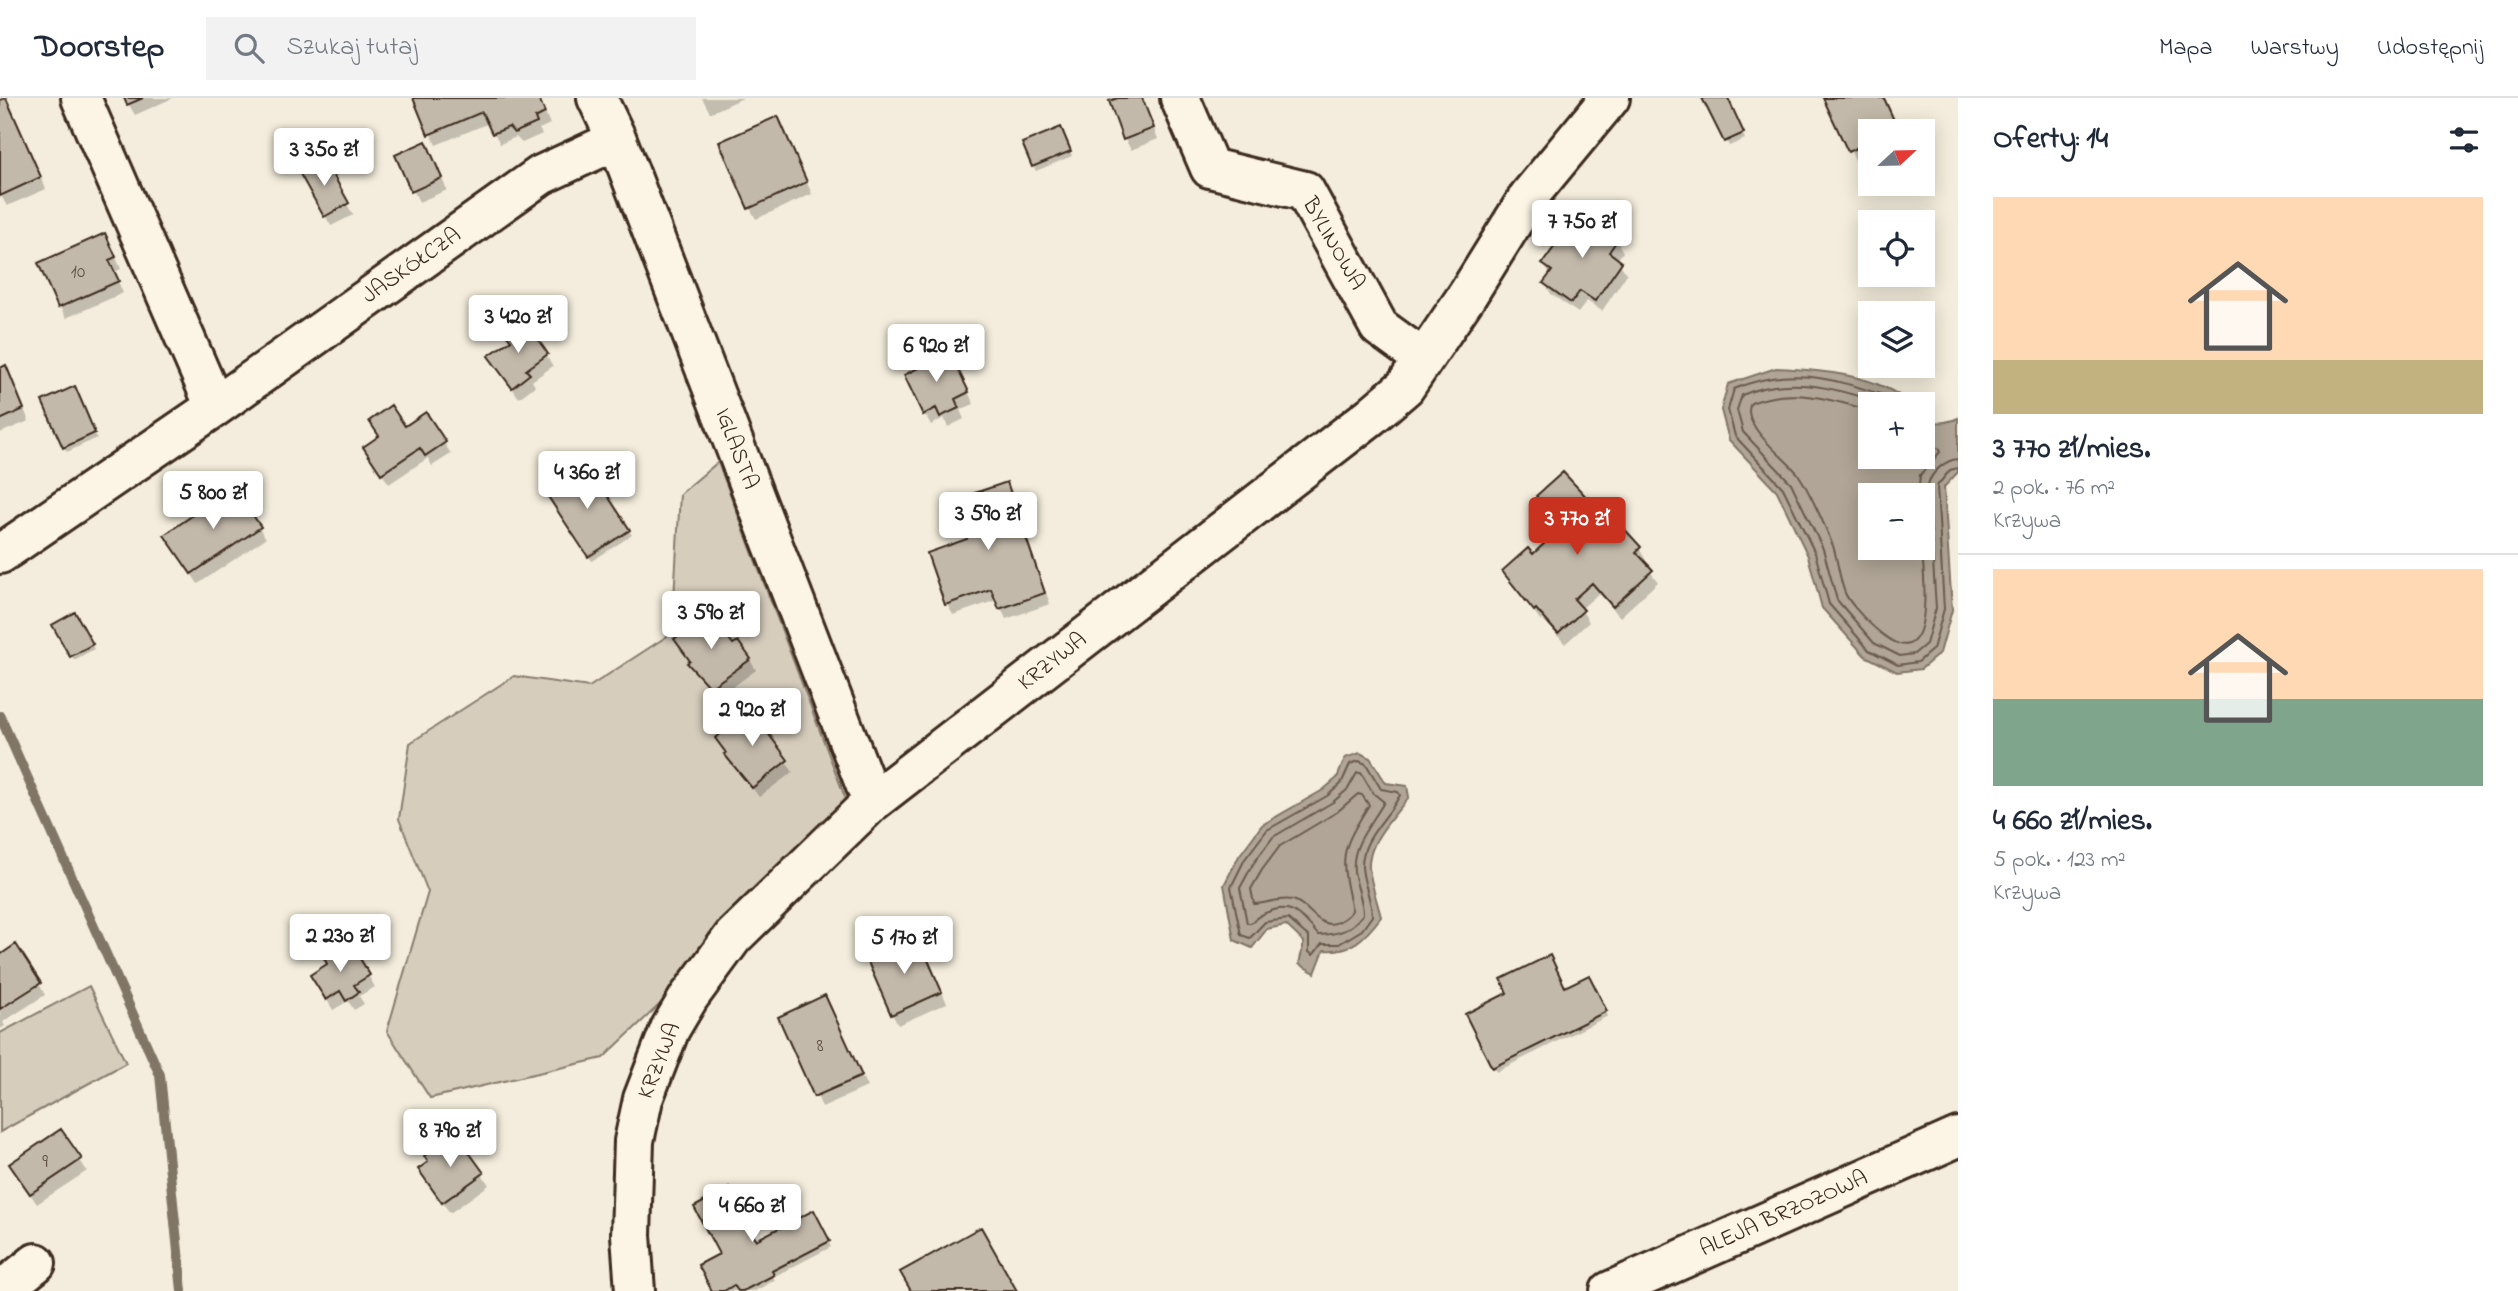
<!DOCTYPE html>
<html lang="pl">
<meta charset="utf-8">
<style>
body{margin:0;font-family:"Indie Flower",sans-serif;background:#f2f2f3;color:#1f2937;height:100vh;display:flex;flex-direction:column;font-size:26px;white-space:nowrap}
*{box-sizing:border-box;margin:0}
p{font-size:23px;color:#747a83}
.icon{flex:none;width:38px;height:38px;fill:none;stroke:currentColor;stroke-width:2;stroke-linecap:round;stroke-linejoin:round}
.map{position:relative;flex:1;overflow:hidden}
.sheet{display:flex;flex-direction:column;background:#fff;width:560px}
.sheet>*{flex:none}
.needle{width:46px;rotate:68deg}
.tools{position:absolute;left:1858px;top:21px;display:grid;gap:14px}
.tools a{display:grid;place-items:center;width:77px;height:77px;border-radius:0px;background:#fff;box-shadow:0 4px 18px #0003;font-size:35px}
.price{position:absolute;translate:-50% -60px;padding:0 16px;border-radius:7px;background:#fff;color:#222;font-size:23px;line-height:46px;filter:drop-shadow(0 2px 4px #0008)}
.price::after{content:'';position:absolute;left:50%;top:42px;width:21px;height:16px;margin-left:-10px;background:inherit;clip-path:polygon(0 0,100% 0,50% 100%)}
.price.active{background:#c8321e;color:#fff}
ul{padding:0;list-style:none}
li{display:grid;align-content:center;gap:14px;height:371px;padding:0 35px}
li+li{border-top:2px solid #e0e1e3}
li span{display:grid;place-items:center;height:217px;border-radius:0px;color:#555}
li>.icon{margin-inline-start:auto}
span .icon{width:126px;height:126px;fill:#fffc;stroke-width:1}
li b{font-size:30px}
h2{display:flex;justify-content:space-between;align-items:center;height:84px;padding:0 35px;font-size:30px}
header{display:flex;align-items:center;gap:42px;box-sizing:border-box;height:98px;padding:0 35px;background:#fff;border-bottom:2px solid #e0e1e3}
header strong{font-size:33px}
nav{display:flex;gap:38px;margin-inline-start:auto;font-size:24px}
.search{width:490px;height:63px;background:#f2f2f3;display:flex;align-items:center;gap:18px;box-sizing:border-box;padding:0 24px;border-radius:0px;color:#747a83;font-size:26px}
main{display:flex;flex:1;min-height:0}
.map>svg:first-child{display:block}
.green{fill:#d6cdbd;stroke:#887c6e;stroke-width:2}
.water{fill:#b0a596;stroke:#817466;stroke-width:2;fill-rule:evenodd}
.shadow{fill:#0003}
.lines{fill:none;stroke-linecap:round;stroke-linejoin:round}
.shore{stroke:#6a5b4e;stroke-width:2}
.stream{stroke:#817466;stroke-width:10}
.building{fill:#c3b9aa;stroke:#3b2a1e;stroke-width:2}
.minor-casing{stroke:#3b2a1e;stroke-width:44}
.minor{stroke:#fcf5e5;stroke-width:38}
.labels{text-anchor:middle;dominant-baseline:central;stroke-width:7;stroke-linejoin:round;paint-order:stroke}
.number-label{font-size:19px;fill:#5d4e41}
.street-label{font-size:23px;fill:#3b2a1e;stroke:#fcf5e5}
</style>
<header>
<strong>Doorstep</strong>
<div class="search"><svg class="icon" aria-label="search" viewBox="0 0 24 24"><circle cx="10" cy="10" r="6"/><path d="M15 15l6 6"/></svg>Szukaj tutaj</div>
<nav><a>Mapa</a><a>Warstwy</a><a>Udostępnij</a></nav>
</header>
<main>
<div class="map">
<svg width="1958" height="1193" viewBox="0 0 1958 1193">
<rect width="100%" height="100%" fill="#f4eddd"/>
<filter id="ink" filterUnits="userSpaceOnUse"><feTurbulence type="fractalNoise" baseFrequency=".0143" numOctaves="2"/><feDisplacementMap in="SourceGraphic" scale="14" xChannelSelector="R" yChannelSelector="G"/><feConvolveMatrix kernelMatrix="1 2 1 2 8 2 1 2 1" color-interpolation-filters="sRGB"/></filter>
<g filter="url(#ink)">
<path class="green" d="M718,364L854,723L603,960L430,1000L387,933L428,794L399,721L410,645L514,578L589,589L672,535L680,396Z
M89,888L126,965L0,1034V935Z"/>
<path class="water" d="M1776,270C1818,272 1879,276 1910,306H1871V359H1923V319C1932,327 1948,325 1958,320V374L1944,389L1952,512L1940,555L1921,571L1897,574L1865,558L1822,510L1808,458L1777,393L1729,342L1721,312L1728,286ZM1871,397H1923V450H1871Z
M1360,655L1370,660L1386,685L1407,688L1409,699C1394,718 1367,745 1369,770C1371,786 1377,803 1381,819C1366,839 1351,855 1324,852L1315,875L1299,866L1304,844L1286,827L1267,831L1252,850L1234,842L1224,787L1239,758L1262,727L1323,692L1337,680L1345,660Z"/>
<path class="shadow" d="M125,0H173L135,17Z
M415,0H539L550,26L539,31L542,36L522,45L516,39L500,46L489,25L436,47Z
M702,0H743L710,15Z
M1123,0H1142L1158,41L1131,52L1125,41Z
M1704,0H1727L1745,41L1729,48Z
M1825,0H1884L1899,33H1871V57L1856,64Z
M0,4L11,12L46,91L7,108L0,96Z
M783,31L812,96L756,121L750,110Z
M1063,36L1072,58L1036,73L1033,68Z
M431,56L447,92L419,104L397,58Z
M324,64L353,117L331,128L302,77Z
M1580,116L1617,143L1623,154L1617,162L1627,176L1602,213L1587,203L1578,215L1551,196L1545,185L1550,177L1544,166Z
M111,148L121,171L114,174L123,195L66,220L60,209Z
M525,226L553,268L532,283L535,288L519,300L497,269Z
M936,263L955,268L974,306L960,312L964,321L948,329L944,320L931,327L925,316Z
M0,272L11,280L29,323L0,335Z
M77,295L97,340L67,354L64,349Z
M426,316L451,356L432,368L428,360L389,386L371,360L380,339L405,330Z
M586,368L632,437L592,463L547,394Z
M1006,386L1012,397L1050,506L1006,521L997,502L953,517L947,506L970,442Z
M1538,398L1590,407L1639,450L1645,461L1643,464L1658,484L1620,519L1599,495L1581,511L1589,524L1565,546L1543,521L1541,523L1504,474L1533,459L1564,430L1544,409Z
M259,430L266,440L198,486L173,448Z
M74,517L94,551L74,562L55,528Z
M733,549L750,562L756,572L718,600L707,586L705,587L683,553Z
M756,612L774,639L771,642L793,674L759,699L743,677L742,679L724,651Z
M353,852L375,889L359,898L364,906L354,912L348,903L333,912L312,877Z
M923,853L947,905L898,927L892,916Z
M0,859L39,886L45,897L3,924L5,928L0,931Z
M1589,880L1608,918L1496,974L1467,917L1565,891Z
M825,899L867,989L822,1009L780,919Z
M61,1033L87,1073L37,1106L17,1077Z
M482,1076L489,1087L450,1115L426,1082Z
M813,1114L831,1149L773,1179L775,1182L755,1193H714L755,1144Z"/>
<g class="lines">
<path class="shore" d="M1885,306C1835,291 1792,276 1742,297L1737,312L1743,334L1791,385L1823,451L1837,502L1874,545L1900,558L1914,556L1926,546L1936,510L1928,386C1932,374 1945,362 1958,361
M1900,306L1893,300C1835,282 1794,266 1734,291L1728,312L1735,338L1783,390L1815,455L1829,506L1869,552L1898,567L1918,564L1933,551L1944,511L1937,388L1950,372L1958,370
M1871,313C1831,301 1791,289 1751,305C1739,327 1785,359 1798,376C1809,392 1826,430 1833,448C1838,463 1839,480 1845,495C1851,509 1892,553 1909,546C1932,537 1923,470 1922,450
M1918,397L1920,377L1940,354L1938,350L1923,349
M1359,663L1366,666L1381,691L1398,694L1400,697C1388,721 1361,740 1362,769C1363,786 1372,802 1372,818L1362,832L1339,846H1322L1313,857L1309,854V839L1288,821L1265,824L1250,840L1241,837L1231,789L1245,761L1267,732L1327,698L1341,686L1350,666Z
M1357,675H1361L1373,695L1384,704C1372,726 1351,746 1354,773C1356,788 1363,802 1363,816C1349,834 1339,836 1318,837C1312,829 1302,818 1293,813C1280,807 1260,815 1251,825H1247L1240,790L1253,766L1273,739L1333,704L1348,691Z
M1358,696L1362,697L1369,707C1339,755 1340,758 1352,812C1349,818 1346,819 1340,823C1319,835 1311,807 1293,802C1280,799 1266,806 1254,806L1251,791L1262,772L1280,748L1337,714Z"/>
<path class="stream" d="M0,618L160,977L182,1193"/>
</g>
<path class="building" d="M6,0L41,79L0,98V2Z
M124,0H143L127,7Z
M413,0H539L545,15L535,20L537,25L514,35L509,29L492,36L482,14L428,37Z
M1118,0H1142L1154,30L1123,42L1109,3Z
M1702,0H1728L1744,35L1724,44Z
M1823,0H1884L1898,31L1892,33H1871V43L1848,54Z
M778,18L807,84L748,111L719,44Z
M1061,29L1071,53L1032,69L1022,45Z
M426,43L442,80L411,94L395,57Z
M325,62L349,105L324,119L300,76Z
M1580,113L1618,141L1609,154L1622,164L1595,203L1580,193L1571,205L1543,185L1552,173L1542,166Z
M105,135L116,159L109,162L119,183L58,210L38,165Z
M526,224L548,256L526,272L530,276L512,290L488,258L511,242L507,237Z
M930,250L936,261L950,255L969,294L955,301L959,310L940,319L936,310L923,317L904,277L922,268L916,257Z
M6,267L24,311L0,322V270Z
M75,288L95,335L63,350L42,303Z
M391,307L405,328L426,314L446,344L425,358L420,350L381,376L363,349L379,338L369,323Z
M587,366L630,432L588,459L545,394Z
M1563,374L1591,404L1596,400L1641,449L1636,454L1653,472L1613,509L1592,485L1574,501L1584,512L1558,536L1536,511L1534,513L1502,473L1528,450L1533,456L1563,428L1536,398Z
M1007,384L1045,495L999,511L991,491L945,507L927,455L967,441L954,402Z
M234,389L261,429L191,476L164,437Z
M75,514L93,546L70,559L52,527Z
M710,515L733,546L738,543L751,561L710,590L687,565L690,563L674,541Z
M756,610L769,627L765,631L788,662L752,690L724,656L726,655L715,640Z
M918,839L942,894L891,917L867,862Z
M16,846L41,885L0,911V857Z
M353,849L370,877L354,887L359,894L346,903L340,893L326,902L310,877L327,866L323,858L335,851L340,858Z
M1550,857L1565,889L1589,877L1607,913L1492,970L1465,916L1507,895L1501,881Z
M825,897L862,978L814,999L778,919Z
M61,1031L82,1061L30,1096L9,1066Z
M458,1039L484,1075L442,1105L418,1071L428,1064L424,1058L446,1042L448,1046Z
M729,1090L756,1142L814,1112L830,1143L772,1173L774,1177L743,1193H738L734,1187L724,1193H712L698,1167L719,1156L694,1109Z
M981,1129L1017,1193H911L900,1174Z"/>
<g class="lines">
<defs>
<path id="minor" d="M81,0L215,309
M597,0L617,42L872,704
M1180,0L1210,70L1305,93L1379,229L1423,261
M0,456L215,309L541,77L617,42
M1,1193L36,1165
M635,1193L631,1137L634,1043L643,1001L670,931L689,899L733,839L872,704L1371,318L1405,289L1468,196L1529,98L1610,0
M1610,1193L1958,1039"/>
</defs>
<use href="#minor" class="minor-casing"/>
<use href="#minor" class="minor"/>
</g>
</g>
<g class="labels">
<g class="number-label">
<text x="78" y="174">10</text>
<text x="820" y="948">8</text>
<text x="45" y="1064">9</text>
</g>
<g class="street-label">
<text transform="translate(1333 146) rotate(60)">BYLINOWA</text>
<text transform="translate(412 168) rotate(-35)">JASKÓŁCZA</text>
<text transform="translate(736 351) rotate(69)">IGLASTA</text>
<text transform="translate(1053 564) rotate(-38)">KRZYWA</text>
<text transform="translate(660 963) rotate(-68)">KRZYWA</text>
<text transform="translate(1784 1116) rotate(-24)">ALEJA BRZOZOWA</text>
</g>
</g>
</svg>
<div class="tools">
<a><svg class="needle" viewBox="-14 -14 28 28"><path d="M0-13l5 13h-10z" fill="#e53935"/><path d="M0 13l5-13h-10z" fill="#747a83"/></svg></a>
<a><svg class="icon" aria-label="locate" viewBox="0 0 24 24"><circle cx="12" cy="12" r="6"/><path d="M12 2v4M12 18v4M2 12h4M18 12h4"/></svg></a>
<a><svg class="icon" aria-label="layers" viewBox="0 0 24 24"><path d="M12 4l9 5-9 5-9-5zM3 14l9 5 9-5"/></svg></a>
<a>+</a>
<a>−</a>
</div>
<b class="price" style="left:324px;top:90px">3 350 zł</b>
<b class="price" style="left:1582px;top:162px">7 750 zł</b>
<b class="price" style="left:518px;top:257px">3 420 zł</b>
<b class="price" style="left:936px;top:286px">6 920 zł</b>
<b class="price" style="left:587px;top:413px">4 360 zł</b>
<b class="price" style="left:213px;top:433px">5 800 zł</b>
<b class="price" style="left:988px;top:454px">3 590 zł</b>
<b class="price active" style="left:1577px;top:459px">3 770 zł</b>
<b class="price" style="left:711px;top:553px">3 590 zł</b>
<b class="price" style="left:752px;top:650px">2 920 zł</b>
<b class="price" style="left:340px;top:876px">2 230 zł</b>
<b class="price" style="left:904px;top:878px">5 170 zł</b>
<b class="price" style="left:450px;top:1071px">8 790 zł</b>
<b class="price" style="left:752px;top:1146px">4 660 zł</b>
</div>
<section class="sheet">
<h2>Oferty: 14<svg class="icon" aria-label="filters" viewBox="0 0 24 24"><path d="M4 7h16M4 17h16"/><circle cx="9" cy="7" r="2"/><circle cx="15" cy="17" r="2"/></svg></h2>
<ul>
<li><span style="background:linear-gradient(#ffd9b3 75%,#c2b280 0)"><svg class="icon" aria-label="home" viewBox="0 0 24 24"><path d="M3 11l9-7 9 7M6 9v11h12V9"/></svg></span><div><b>3 770 zł/mies.</b><p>2 pok. · 76 m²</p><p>Krzywa</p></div></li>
<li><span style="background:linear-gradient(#ffd9b3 60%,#7fa58c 0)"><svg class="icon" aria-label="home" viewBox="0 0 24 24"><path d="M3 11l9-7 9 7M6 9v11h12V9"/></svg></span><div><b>4 660 zł/mies.</b><p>5 pok. · 123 m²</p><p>Krzywa</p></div></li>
</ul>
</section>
</main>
